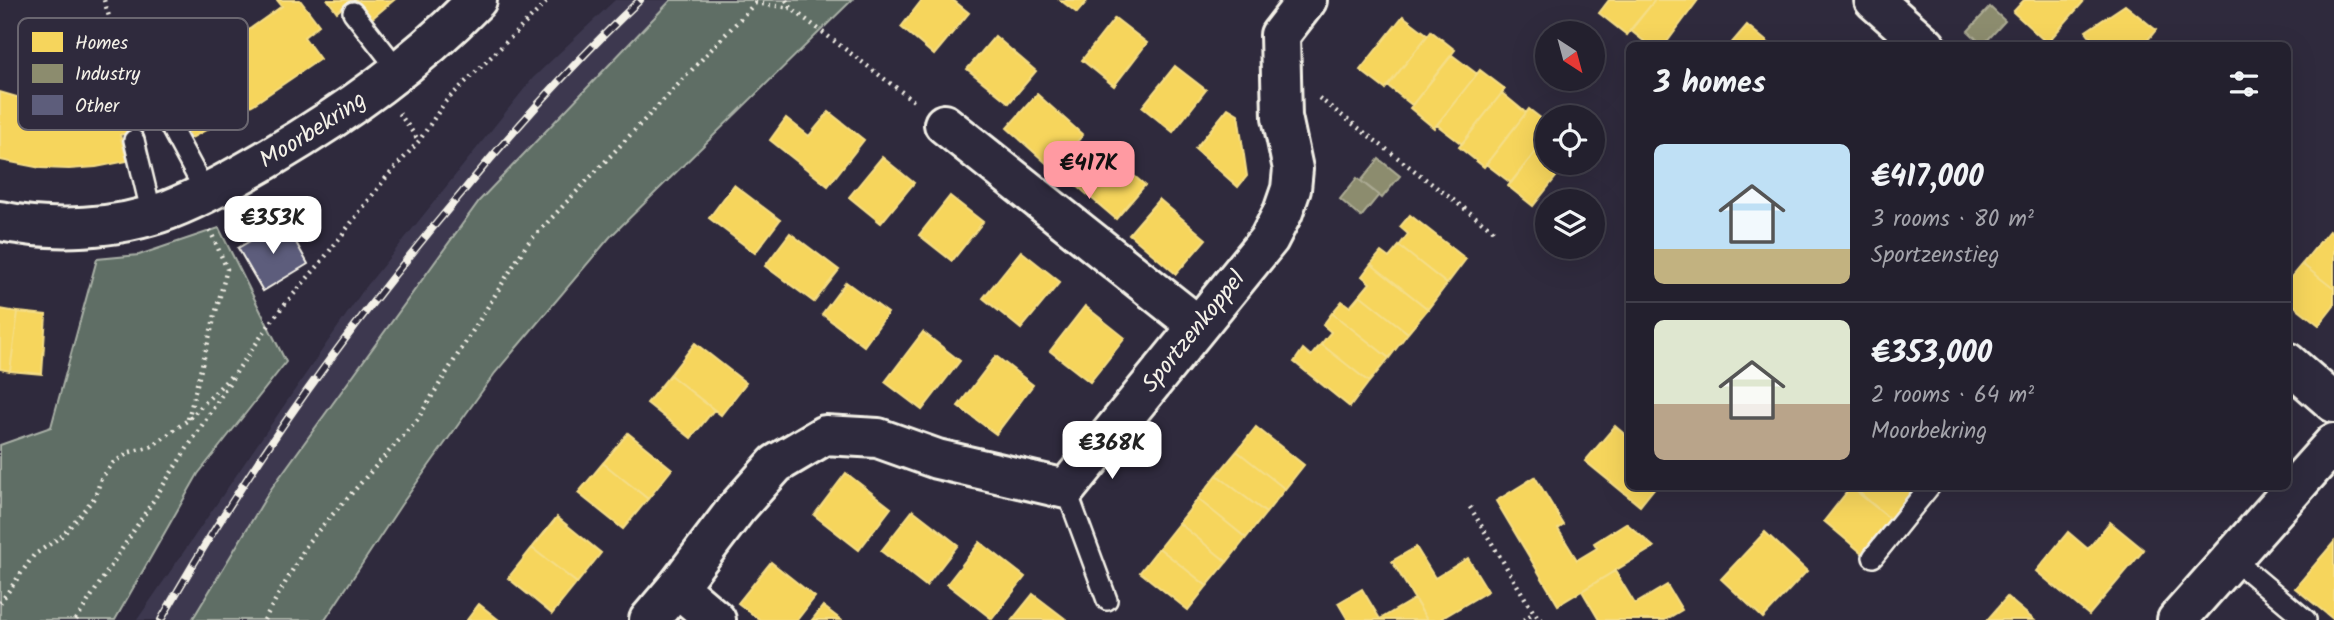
<!DOCTYPE html>
<meta charset="utf-8">
<style>
body{margin:0;font-family:Kalam,sans-serif;background:#2b2836;color:#f1f3f6;height:100vh;display:flex;flex-direction:column;font-size:26px;white-space:nowrap}
*{box-sizing:border-box;margin:0}
p{font-size:23px;color:#a3a3aa}
.icon{flex:none;width:38px;height:38px;fill:none;stroke:currentColor;stroke-width:2;stroke-linecap:round;stroke-linejoin:round}
.map{position:relative;flex:1;overflow:hidden}
.side{position:absolute;left:1626px;top:42px;width:665px;height:448px;display:flex;flex-direction:column;background:#23202e;border-radius:10px;box-shadow:0 7px 28px #0002,0 0 0 2px #403e4a}
.side>*{flex:none}
.needle{width:46px;rotate:144deg}
.fabs{position:absolute;left:1535px;top:21px;display:grid;gap:14px}
.fabs a{display:grid;place-items:center;width:70px;height:70px;border-radius:50%;background:#23202e;box-shadow:0 7px 28px #0002,0 0 0 2px #403e4a;font-size:35px}
.price{position:absolute;translate:-50% -60px;padding:0 16px;border-radius:14px;background:#fff;color:#222;font-size:23px;line-height:46px;filter:drop-shadow(0 2px 4px #0008)}
.price::after{content:'';position:absolute;left:50%;top:42px;width:21px;height:16px;margin-left:-10px;background:inherit;clip-path:polygon(0 0,100% 0,50% 100%)}
.price.active{background:#ff9aa2;color:#111}
ul{padding:0;list-style:none}
li{display:flex;align-items:center;gap:21px;height:175px;padding:0 28px}
li+li{border-top:2px solid #403e4a}
li span{display:grid;place-items:center;flex:none;width:196px;height:140px;border-radius:10px;color:#555}
li>.icon{margin-inline-start:auto}
span .icon{width:84px;height:84px;fill:#fffc;stroke-width:1}
li b{font-size:30px}
h2{display:flex;justify-content:space-between;align-items:center;height:84px;padding:0 28px;font-size:30px}
.map>svg:first-child{display:block}
.built{fill:#3d3950}
.green{fill:#5e6e65;stroke:#a9b0a6;stroke-width:2}
.homes{fill:#f6d55c;stroke:#f5dd86;stroke-width:2}
.industry{fill:#8c8c6e;stroke:#abaa93;stroke-width:2}
.building{fill:#5d5d7b;stroke:#f4f1e8;stroke-width:2}
.lines{fill:none;stroke-linecap:round;stroke-linejoin:round}
.service-casing{stroke:#f4f1e8;stroke-width:24}
.minor-casing{stroke:#f4f1e8;stroke-width:44}
.path{stroke:#f4f1e8;stroke-width:4.5;stroke-dasharray:2 5;stroke-linecap:butt}
.service{stroke:#2f2a3d;stroke-width:19}
.minor{stroke:#2f2a3d;stroke-width:38}
.rail-casing{stroke:#f4f1e8;stroke-width:8}
.rail{stroke:#2f2a3d;stroke-width:5;stroke-dasharray:16;stroke-linecap:butt}
.labels{text-anchor:middle;dominant-baseline:central;stroke-width:7;stroke-linejoin:round;paint-order:stroke}
.street-label{font-size:24px;fill:#f4f1e8;stroke:#2f2a3d}
.key{fill:#2f2a3d;stroke:#6a6670;stroke-width:2}
.key-label{font-size:19px;fill:#f4f1e8}
</style>
<div class="map">
<svg width="2334" height="620" viewBox="0 0 2334 620">
<rect width="100%" height="100%" fill="#2f2a3d"/>
<filter id="ink" filterUnits="userSpaceOnUse"><feTurbulence type="fractalNoise" baseFrequency=".0143" numOctaves="2"/><feDisplacementMap in="SourceGraphic" scale="14" xChannelSelector="R" yChannelSelector="G"/><feConvolveMatrix kernelMatrix="1 2 1 2 8 2 1 2 1" color-interpolation-filters="sRGB"/></filter>
<g filter="url(#ink)">
<path class="built" d="M615,0H671L479,201L271,489L192,620H137L362,292L533,78Z"/>
<path class="green" d="M671,0H852L610,237L495,373L401,505L325,620H192L271,489L479,201Z
M219,228L286,362L198,474L115,620H0V445L51,427L97,259L139,255Z"/>
<path class="homes" d="M277,0H300L319,25L304,37L320,59L254,104L191,138L179,113L160,121L141,74L142,66L155,60L164,79L192,64L251,28L282,6Z
M328,0H351L337,12Z
M354,0H394L370,20Z
M922,0H953L969,13L934,55L901,27Z
M1060,0H1088L1077,13Z
M1609,0H1655L1627,35L1599,13Z
M1655,0H1698L1664,46H1650L1630,30Z
M2024,0H2085L2047,43L2013,12Z
M2125,5L2156,30L2143,46H2087L2092,39L2086,31Z
M1403,16L1428,35L1385,89L1360,70Z
M1115,18L1147,43L1114,86L1082,60Z
M1747,25L1772,46H1729Z
M1431,31L1455,50L1412,105L1388,86Z
M995,36L1036,71L1009,103L967,69Z
M1452,55L1477,74L1434,128L1410,108Z
M1175,66L1206,90L1173,132L1142,107Z
M1480,70L1505,89L1462,144L1437,125Z
M118,75L124,80L141,129L120,135L127,161L96,167L69,169L41,168L0,160V92L27,100L47,103L68,105L89,103L110,98L105,78Z
M1502,93L1526,113L1484,167L1459,147Z
M1037,94L1083,135L1053,169L1007,128Z
M1228,108L1238,114L1247,176L1238,187L1195,149Z
M1529,109L1547,123V137L1511,183L1486,164Z
M829,112L864,140L828,186L770,140L786,118L809,136Z
M1547,137V163H1567L1533,206L1508,186Z
M1099,146L1145,185L1116,219L1070,180Z
M882,157L914,183L881,223L849,197Z
M734,185L780,220L755,253L709,218Z
M950,196L983,222L952,261L919,235Z
M1159,199L1206,239L1176,274L1129,234Z
M1410,215L1466,259L1447,284L1399,246L1408,234L1400,227Z
M2329,231L2334,235V289L2302,264Z
M790,233L839,270L814,302L765,266Z
M1399,246L1447,284L1428,309L1371,264L1381,252L1389,258Z
M1021,251L1060,282L1021,329L983,298Z
M1371,264L1428,309L1408,333L1360,295L1370,283L1362,276Z
M2302,264L2334,289V306L2319,325L2287,300V282Z
M846,282L888,313L864,346L822,314Z
M1360,295L1408,333L1389,358L1332,313L1342,301L1350,307Z
M1085,306L1125,338L1090,382L1050,351Z
M0,309L18,312L10,371L0,369Z
M18,312L46,315L42,374L10,371Z
M1332,313L1389,358L1369,382L1321,344L1331,332L1323,325Z
M923,332L960,361L922,410L885,382Z
M695,343L746,383L721,415L670,375Z
M1321,344L1369,382L1350,407L1294,362L1303,349L1311,356Z
M996,356L1033,385L996,434L958,406Z
M670,375L714,410L691,438L647,403Z
M1615,426L1629,438V486H1656L1640,506L1585,461Z
M1256,427L1304,465L1285,489L1237,451Z
M628,433L672,469L648,499L603,463Z
M1237,451L1285,489L1266,513L1217,475Z
M603,463L648,499L623,529L578,493Z
M846,473L891,508L859,550L814,515Z
M1217,475L1266,513L1246,538L1198,499Z
M1535,477L1564,525L1558,529L1577,560L1597,548L1594,543L1626,523L1654,547L1558,605L1496,501Z
M1852,486H1917L1890,519Z
M1851,487L1890,519L1862,553L1824,521Z
M1198,499L1246,538L1227,562L1179,523Z
M913,510L958,545L926,586L881,551Z
M557,517L601,553L577,583L532,548Z
M2110,522L2144,550L2089,615L2036,571L2068,532L2088,549Z
M1179,523L1227,562L1207,586L1159,548Z
M1765,532L1807,571L1763,618L1721,579Z
M980,542L1025,577L992,619L947,584Z
M2334,542V620L2295,588Z
M1416,547L1435,578L1468,558L1488,591L1439,620H1427L1392,561Z
M532,548L577,583L552,614L508,578Z
M1159,548L1207,586L1188,610L1140,572Z
M771,562L815,597L797,620H760L738,603Z
M1615,571L1635,604L1667,585L1682,610L1665,620H1599L1582,591Z
M1362,589L1380,619L1414,599L1427,620H1348L1338,603Z
M1033,594L1067,620H1012Z
M2007,597L2034,620H1987Z
M479,604L499,620H467Z
M823,606L841,620H812Z"/>
<path class="industry" d="M1990,7L2005,21L1983,45L1968,31Z
M1379,159L1400,176L1382,198L1361,181Z
M1357,178L1379,195L1361,217L1340,199Z"/>
<path class="building" d="M284,221L308,264L263,291L238,248Z"/>
<g class="lines">
<defs>
<path id="service" d="M353,12L399,71
M170,126L206,193
M134,140L152,215
M1066,489L1107,600
M1873,557L1930,486
M2232,558L2306,620"/>
<g id="minor">
<path d="M1874,0L1926,46"/>
<path d="M944,124L1197,325"/>
<path id="s1" d="M0,221C53,232 117,229 168,210C204,196 238,176 271,157C347,112 416,63 477,0"/>
<path d="M2287,362L2334,403"/>
<path d="M677,587L716,620"/>
<path id="s2" d="M649,620L677,587L736,509L776,464L825,435L878,438L937,459L1066,489L1269,239L1283,212L1291,189L1293,169L1282,117L1280,35L1307,0"/>
<path d="M2177,620L2334,443"/>
</g>
</defs>
<use href="#service" class="service-casing"/>
<use href="#minor" class="minor-casing"/>
<path class="path" d="M104,0L125,69L146,114
M786,0L792,9L915,102
M755,3L791,8
M1319,98L1494,231
M399,113L419,141
M188,419L227,269L210,230
M1470,507L1534,613L1542,620
M0,603L34,555L63,535L95,497L101,479L113,463L130,452L152,446L188,420L231,376
M76,620L239,368L279,311L318,266L385,179L419,141L445,102L549,0
M264,620L309,541L417,420L527,244L758,0
M1523,620L1534,613"/>
<use href="#service" class="service"/>
<use href="#minor" class="minor"/>
<defs>
<path id="rail" d="M161,620C246,469 348,327 460,195C516,127 576,60 640,0"/>
</defs>
<use href="#rail" class="rail-casing"/>
<use href="#rail" class="rail"/>
</g>
</g>
<g class="labels">
<g class="street-label">
<text stroke="none"><textPath href="#s1" startOffset="336">Moorbekring</textPath></text>
<text stroke="none"><textPath href="#s2" startOffset="709">Sportzenkoppel</textPath></text>
</g>
</g>
<rect x="18" y="18" width="230" height="112" rx="10" class="key"/>
<rect x="32" y="32" width="31" height="20" fill="#f6d55c"/>
<rect x="32" y="64" width="31" height="19" fill="#8c8c6e"/>
<rect x="32" y="95" width="31" height="20" fill="#5d5d7b"/>
<g class="key-label">
<text x="75" y="49">Homes</text>
<text x="75" y="80">Industry</text>
<text x="75" y="112">Other</text>
</g>
</svg>
<div class="fabs">
<a><svg class="needle" viewBox="-14 -14 28 28"><path d="M0-13l5 13h-10z" fill="#e53935"/><path d="M0 13l5-13h-10z" fill="#a3a3aa"/></svg></a>
<a><svg class="icon" aria-label="locate" viewBox="0 0 24 24"><circle cx="12" cy="12" r="6"/><path d="M12 2v4M12 18v4M2 12h4M18 12h4"/></svg></a>
<a><svg class="icon" aria-label="layers" viewBox="0 0 24 24"><path d="M12 4l9 5-9 5-9-5zM3 14l9 5 9-5"/></svg></a>
</div>
<b class="price active" style="left:1089px;top:201px">€417K</b>
<b class="price" style="left:273px;top:256px">€353K</b>
<b class="price" style="left:1112px;top:481px">€368K</b>
<section class="side">
<h2>3 homes<svg class="icon" aria-label="filters" viewBox="0 0 24 24"><path d="M4 7h16M4 17h16"/><circle cx="9" cy="7" r="2"/><circle cx="15" cy="17" r="2"/></svg></h2>
<ul>
<li><span style="background:linear-gradient(#bfe0f5 75%,#c2b280 0)"><svg class="icon" aria-label="home" viewBox="0 0 24 24"><path d="M3 11l9-7 9 7M6 9v11h12V9"/></svg></span><div><b>€417,000</b><p>3 rooms · 80 m²</p><p>Sportzenstieg</p></div></li>
<li><span style="background:linear-gradient(#dfe7d0 60%,#b9a48a 0)"><svg class="icon" aria-label="home" viewBox="0 0 24 24"><path d="M3 11l9-7 9 7M6 9v11h12V9"/></svg></span><div><b>€353,000</b><p>2 rooms · 64 m²</p><p>Moorbekring</p></div></li>
</ul>
</section>
</div>
